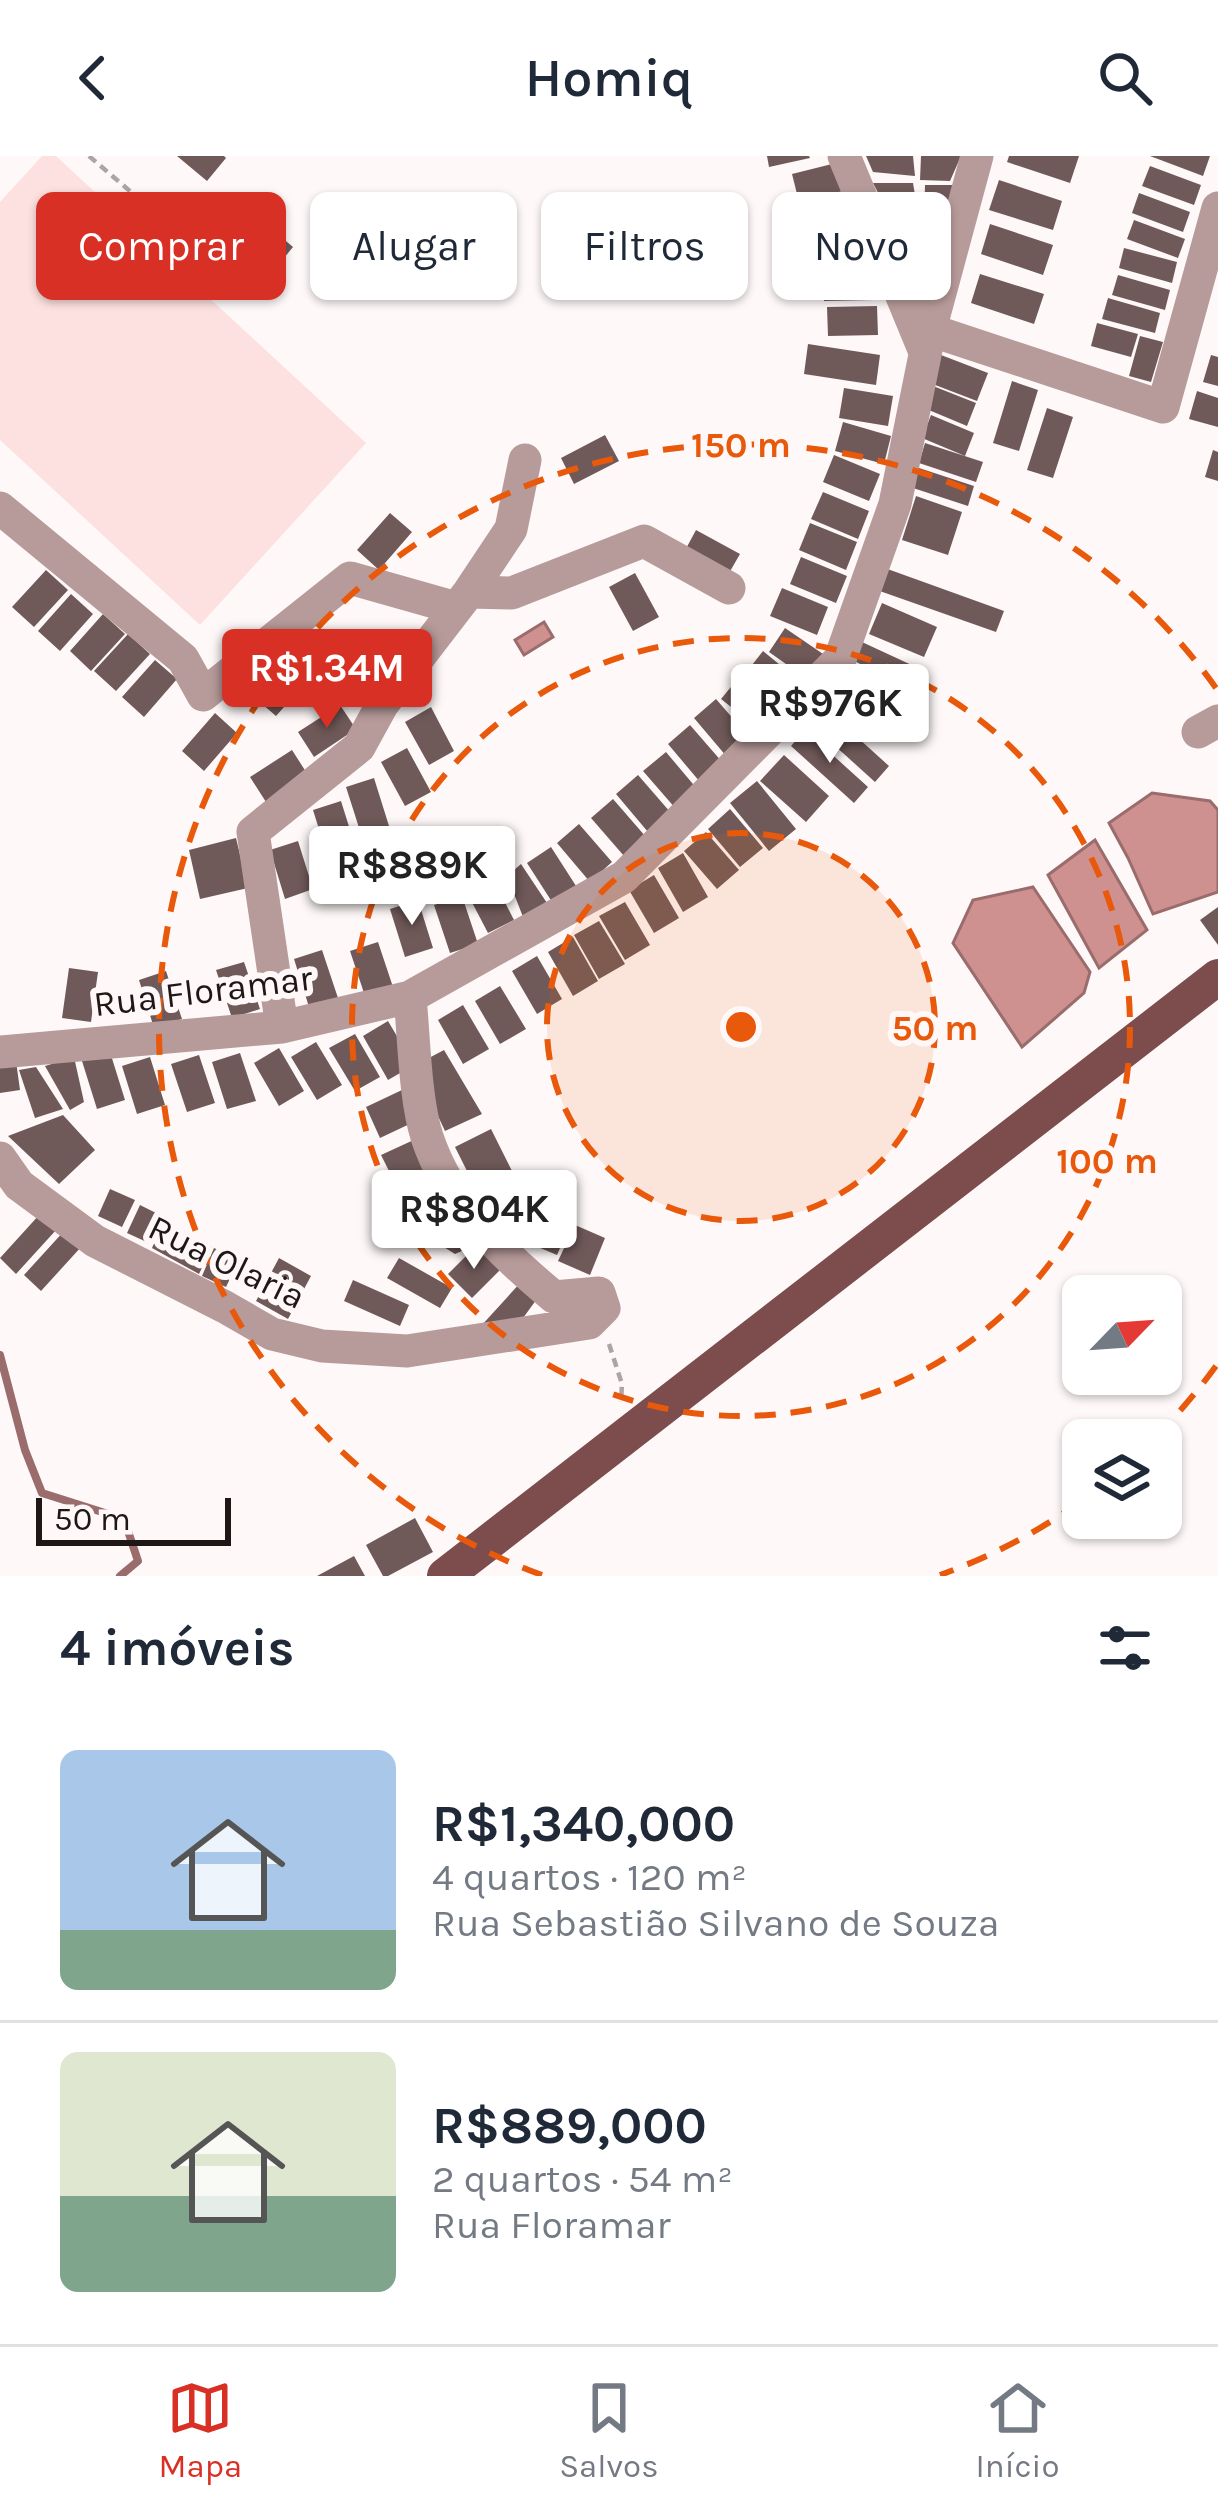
<!DOCTYPE html>
<html lang="pt">
<meta charset="utf-8">
<style>
body{margin:0;font-family:Karla,sans-serif;background:#f2f2f3;color:#1f2937;height:100vh;display:flex;flex-direction:column;font-size:45px;white-space:nowrap}
*{box-sizing:border-box;margin:0}
p{font-size:39px;color:#747a83}
.icon{flex:none;width:66px;height:66px;fill:none;stroke:currentColor;stroke-width:2;stroke-linecap:round;stroke-linejoin:round}
.map{position:relative;height:1420px;overflow:hidden}
.sheet{display:flex;flex-direction:column;background:#fff;flex:1}
.sheet>*{flex:none}
.top-card{position:absolute;left:36px;top:36px;width:1146px;height:108px;display:flex;gap:24px}
.needle{width:78px;rotate:65deg}
.controls{position:absolute;left:1062px;top:1119px;display:grid;gap:24px}
.controls a{display:grid;place-items:center;width:120px;height:120px;border-radius:18px;background:#fff;box-shadow:0 3px 9px #0004;font-size:60px}
.scale{position:absolute;left:36px;bottom:30px;width:195px;box-sizing:border-box;padding-left:12px;border:6px solid #1f1616;border-top:0;font-size:33px;line-height:42px;white-space:nowrap;color:#1f1616;-webkit-text-stroke:9px #fef8f8;paint-order:stroke}
.price{position:absolute;translate:-50% -102px;padding:0 27px;border-radius:12px;background:#fff;color:#222;font-size:39px;line-height:78px;filter:drop-shadow(0 3px 6px #0008)}
.price::after{content:'';position:absolute;left:50%;top:72px;width:36px;height:27px;margin-left:-18px;background:inherit;clip-path:polygon(0 0,100% 0,50% 100%)}
.price.selected{background:#d93025;color:#fff}
ul{padding:0;list-style:none}
li{display:flex;align-items:center;gap:36px;height:300px;padding:0 60px}
li+li{border-top:3px solid #e0e1e3}
li span{display:grid;place-items:center;flex:none;width:336px;height:240px;border-radius:18px;color:#555}
li>.icon{margin-inline-start:auto}
span .icon{width:144px;height:144px;fill:#fffc;stroke-width:1}
li b{font-size:51px}
h2{display:flex;justify-content:space-between;align-items:center;height:144px;padding:0 60px;font-size:51px}
.tag{padding:0 42px;border-radius:18px;background:#fff;box-shadow:0 3px 9px #0004;font-size:42px;line-height:108px}
.tag.selected{background:#d93025;color:#fff}
header{display:flex;justify-content:space-between;align-items:center;height:156px;padding:0 60px;background:#fff;font-size:54px;font-weight:600}
.dock{display:flex;justify-content:space-around;align-items:center;height:168px;border-top:3px solid #e0e1e3;background:#fff;font-size:33px;color:#747a83}
.dock a{display:grid;justify-items:center;gap:6px}
.dock .selected{color:#d93025}
.map>svg:first-child{display:block}
.green{fill:#fde1e0}
.water{fill:#ce918f;stroke:#9a6c6b;stroke-width:3}
.lines{fill:none;stroke-linecap:round;stroke-linejoin:round}
.stream{stroke:#9a6c6b;stroke-width:8}
.building{fill:#705a59}
.path{stroke:#aca5a5;stroke-width:4.5;stroke-dasharray:9 6;stroke-linecap:butt}
.minor{stroke:#b79b9a;stroke-width:33}
.major{stroke:#7c4d4c;stroke-width:36}
.ring{fill:none;stroke:#e8590c;stroke-width:6;stroke-dasharray:21 15}
.labels{text-anchor:middle;dominant-baseline:central;stroke-width:12;stroke-linejoin:round;paint-order:stroke}
.street-label{font-size:36px;fill:#1f1616;stroke:#fef8f8}
.centre{fill:#e8590c;stroke:#fef8f8;stroke-width:6}
.ring-label{font-size:36px;text-anchor:middle;font-weight:bold;fill:#e8590c;stroke:#fef8f8;stroke-width:12;stroke-linejoin:round;paint-order:stroke}
</style>
<header><svg class="icon" aria-label="back" viewBox="0 0 24 24"><path d="M15 5l-7 7 7 7"/></svg>Homiq<svg class="icon" aria-label="search" viewBox="0 0 24 24"><circle cx="10" cy="10" r="6"/><path d="M15 15l6 6"/></svg></header>
<div class="map">
<svg width="1218" height="1420" viewBox="0 0 1218 1420">
<rect width="100%" height="100%" fill="#fef8f8"/>
<path class="green" d="M42,0H56L366,287L200,469L0,284V46Z"/>
<path class="water" d="M544,466L553,481L524,499L515,484Z
M1152,637L1210,645L1218,654V736L1153,758L1128,702L1109,667Z
M1095,684L1147,774L1099,812L1048,719Z
M1033,731L1090,816L1084,837L1022,891L953,787L973,744Z"/>
<g class="lines">
<path class="stream" d="M0,1199L25,1294L42,1337L124,1363L138,1405L120,1420"/>
</g>
<path class="building" d="M177,0H224L226,2L207,25Z
M767,0H809L810,2L769,11Z
M866,0H913L915,20L873,16Z
M921,0H961L950,25L920,24Z
M1009,0H1079L1070,27L1007,6Z
M1150,0H1210L1203,20Z
M840,6L847,34L799,46L792,18Z
M1150,10L1201,29L1194,49L1142,30Z
M999,24L1062,45L1053,74L989,54Z
M873,27H913L920,69L897,74Z
M925,29H954V65H924Z
M1139,37L1190,56L1183,76L1132,57Z
M850,38L857,67L809,79L802,50Z
M254,58L293,91L274,114L235,82Z
M1134,64L1185,83L1178,102L1127,83Z
M990,68L1053,89L1043,119L981,98Z
M858,71L864,100L816,112L809,83Z
M905,79H949L925,140Z
M1124,92L1177,106L1172,127L1119,112Z
M823,115H873L874,144L824,145Z
M980,118L1044,138L1034,168L971,147Z
M1118,119L1170,134L1165,154L1112,139Z
M1108,142L1160,157L1155,177L1102,163Z
M877,150L878,179L828,180L827,151Z
M1097,167L1138,178L1131,201L1091,190Z
M1140,180L1163,186L1151,226L1129,220Z
M808,188L880,199L876,229L804,218Z
M941,199L988,217L977,245L930,227Z
M1211,199L1218,201V230L1203,226Z
M1012,225L1038,234L1019,295L993,287Z
M933,230L976,247L967,270L924,252Z
M844,232L893,240L888,270L839,262Z
M1197,235L1218,242V271L1189,263Z
M1047,252L1073,261L1053,322L1027,314Z
M931,259L974,277L965,300L922,282Z
M843,266L891,280L884,308L835,295Z
M605,279L619,305L574,328L561,302Z
M925,287L983,306L976,326L919,307Z
M1213,294L1218,296V325L1205,321Z
M834,299L880,318L869,345L823,326Z
M916,311L974,330L968,350L910,331Z
M823,336L869,355L858,383L811,363Z
M916,340L962,356L948,399L902,384Z
M390,357L412,376L379,414L357,394Z
M810,367L857,386L846,414L799,394Z
M696,374L740,398L725,424L682,400Z
M801,401L847,420L836,447L790,428Z
M882,411L1004,455L996,476L874,433Z
M46,414L68,434L34,471L12,451Z
M635,417L659,461L633,475L609,431Z
M782,432L828,451L817,479L770,460Z
M71,438L93,458L60,495L38,475Z
M882,447L937,471L924,501L869,478Z
M103,458L125,478L91,515L70,495Z
M785,472L826,500L810,525L769,496Z
M128,478L150,498L116,535L94,515Z
M862,486L918,512L909,531L854,505Z
M375,491L391,516L349,543L333,519Z
M763,495L802,527L784,550L745,518Z
M155,504L177,523L144,561L122,541Z
M287,504L309,523L276,560L254,541Z
M849,508L904,534L895,553L842,524Z
M740,520L779,551L760,574L721,543Z
M838,530L893,556L884,575L829,544Z
M716,543L749,581L727,601L694,562Z
M340,549L356,573L314,601L298,576Z
M431,551L454,595L429,609L405,566Z
M826,553L889,610L875,626L812,569Z
M215,557L237,577L204,615L182,595Z
M690,569L723,607L700,626L668,588Z
M805,574L868,631L854,647L791,590Z
M407,592L431,636L405,650L381,606Z
M292,594L308,619L266,646L250,621Z
M666,596L698,634L676,653L643,615Z
M784,599L829,640L806,666L760,625Z
M638,619L671,657L648,676L616,638Z
M374,622L389,670L361,678L346,631Z
M757,625L796,673L769,695L730,647Z
M613,643L646,681L624,700L591,662Z
M341,645L356,693L328,702L313,654Z
M730,653L763,692L740,711L708,673Z
M579,668L612,706L590,726L557,687Z
M706,676L739,714L717,733L684,695Z
M236,682L248,732L200,743L189,694Z
M298,685L313,733L285,743L270,694Z
M551,691L578,733L554,749L527,707Z
M683,697L708,741L683,756L658,712Z
M521,708L549,750L525,766L507,720Z
M491,719L514,764L488,777L465,733Z
M654,719L679,762L654,777L629,734Z
M462,740L478,788L450,797L434,749Z
M418,744L433,792L405,801L390,753Z
M625,746L650,789L625,804L599,760Z
M1218,751V789L1200,764Z
M599,765L625,808L599,823L574,779Z
M573,781L598,825L573,840L548,796Z
M378,786L394,834L366,843L350,795Z
M322,794L338,842L309,851L294,803Z
M537,800L562,843L537,858L512,815Z
M244,806L260,853L232,862L216,814Z
M69,812L98,816L91,866L62,862Z
M166,815L182,863L154,872L139,824Z
M500,830L526,873L500,888L475,845Z
M463,849L489,893L463,908L438,864Z
M388,865L414,909L388,924L363,880Z
M355,878L380,921L355,935L329,892Z
M316,886L342,929L317,944L291,901Z
M279,892L304,935L279,950L254,907Z
M444,894L482,958L445,975L431,945L427,903Z
M110,896L125,944L97,953L82,905Z
M240,897L256,945L227,953L212,906Z
M199,899L215,947L187,956L171,908Z
M74,901L84,946L70,954L45,910Z
M150,901L165,949L137,958L122,910Z
M16,905L20,934L0,937V908Z
M36,911L63,953L35,962L19,914Z
M402,934L416,965L380,982L366,951Z
M63,959L95,994L59,1028L8,980Z
M491,973L515,1021L479,1039L455,991Z
M418,982L432,1013L396,1029L381,999Z
M430,1025L475,1089L455,1098L399,1063Z
M521,1028L536,1059L500,1076L485,1045Z
M110,1033L135,1044L122,1071L98,1060Z
M140,1049L164,1061L151,1088L127,1077Z
M542,1049L573,1062L557,1099L526,1086Z
M40,1058L57,1073L16,1118L0,1102Z
M164,1064L212,1091L199,1118L152,1092Z
M575,1069L605,1082L590,1119L558,1105Z
M65,1074L82,1090L41,1135L24,1119Z
M476,1090L500,1114L472,1142L448,1118Z
M214,1092L239,1104L226,1131L202,1120Z
M279,1102L311,1120L288,1163L256,1145Z
M399,1102L452,1132L440,1152L387,1122Z
M353,1124L409,1149L400,1170L344,1145Z
M522,1125L539,1140L518,1169L481,1170Z
M415,1362L433,1396L388,1420H383L366,1389Z
M354,1400L365,1420H317Z"/>
<g class="lines">
<path class="path" d="M89,0L187,84L236,106
M609,1188L622,1228L621,1246"/>
<path class="minor" d="M844,0L925,196
M930,174L1163,251L1218,52
M0,352L183,503L203,539L350,422L456,452
M469,436L512,437L644,385L729,432
M1198,576L1218,565
M282,871L253,676L359,591L382,549L469,436L511,373L525,304
M0,896L282,871L410,841L624,721L840,503L895,348L930,174L977,0
M0,1002L19,1029L95,1085L225,1151L272,1178L322,1190L407,1195L589,1167L604,1152L599,1137L554,1141C501,1097 449,1048 427,981C415,944 414,882 410,841"/>
<path class="major" d="M445,1420L1218,821"/>
</g>
<circle cx="741" cy="871" r="194" fill="#e8590c" fill-opacity=".12"/>
<g class="ring">
<circle cx="741" cy="871" r="194"/>
<circle cx="741" cy="871" r="389"/>
<path d="M1216 1210A583 583 0 0 1 1153 1283M1080 1346A583 583 0 0 1 940 1419M542 1419A583 583 0 1 1 1216 532"/>
</g>
<g class="labels">
<g class="street-label">
<text transform="translate(203 835) rotate(-7)">Rua Floramar</text>
<text transform="translate(227 1106) rotate(26)">Rua Olaria</text>
</g>
</g>
<circle cx="741" cy="871" r="18" class="centre"/>
<g class="ring-label">
<text x="741" y="301">150 m</text>
<text x="935" y="884">50 m</text>
<text x="1107" y="1017">100 m</text>
</g>
</svg>
<div class="controls">
<a><svg class="needle" viewBox="-14 -14 28 28"><path d="M0-13l5 13h-10z" fill="#e53935"/><path d="M0 13l5-13h-10z" fill="#747a83"/></svg></a>
<a><svg class="icon" aria-label="layers" viewBox="0 0 24 24"><path d="M12 4l9 5-9 5-9-5zM3 14l9 5 9-5"/></svg></a>
</div>
<div class="scale">50 m</div>
<b class="price selected" style="left:327px;top:575px">R$1.34M</b>
<b class="price" style="left:830px;top:610px">R$976K</b>
<b class="price" style="left:412px;top:772px">R$889K</b>
<b class="price" style="left:474px;top:1116px">R$804K</b>
<div class="top-card">
<a class="tag selected">Comprar</a>
<a class="tag">Alugar</a>
<a class="tag">Filtros</a>
<a class="tag">Novo</a>
</div>
</div>
<section class="sheet">
<h2>4 imóveis<svg class="icon" aria-label="filters" viewBox="0 0 24 24"><path d="M4 7h16M4 17h16"/><circle cx="9" cy="7" r="2"/><circle cx="15" cy="17" r="2"/></svg></h2>
<ul>
<li><span style="background:linear-gradient(#a9c7e8 75%,#7fa58c 0)"><svg class="icon" aria-label="home" viewBox="0 0 24 24"><path d="M3 11l9-7 9 7M6 9v11h12V9"/></svg></span><div><b>R$1,340,000</b><p>4 quartos · 120 m²</p><p>Rua Sebastião Silvano de Souza</p></div></li>
<li><span style="background:linear-gradient(#dfe7d0 60%,#7fa58c 0)"><svg class="icon" aria-label="home" viewBox="0 0 24 24"><path d="M3 11l9-7 9 7M6 9v11h12V9"/></svg></span><div><b>R$889,000</b><p>2 quartos · 54 m²</p><p>Rua Floramar</p></div></li>
</ul>
</section>
<nav class="dock">
<a class="selected"><svg class="icon" aria-label="map" viewBox="0 0 24 24"><path d="M3 6l6-2 6 2 6-2v14l-6 2-6-2-6 2zM9 4v14M15 6v14"/></svg>Mapa</a>
<a><svg class="icon" aria-label="saved" viewBox="0 0 24 24"><path d="M7 4h10v16l-5-4-5 4z"/></svg>Salvos</a>
<a><svg class="icon" aria-label="home" viewBox="0 0 24 24"><path d="M3 11l9-7 9 7M6 9v11h12V9"/></svg>Início</a>
</nav>
